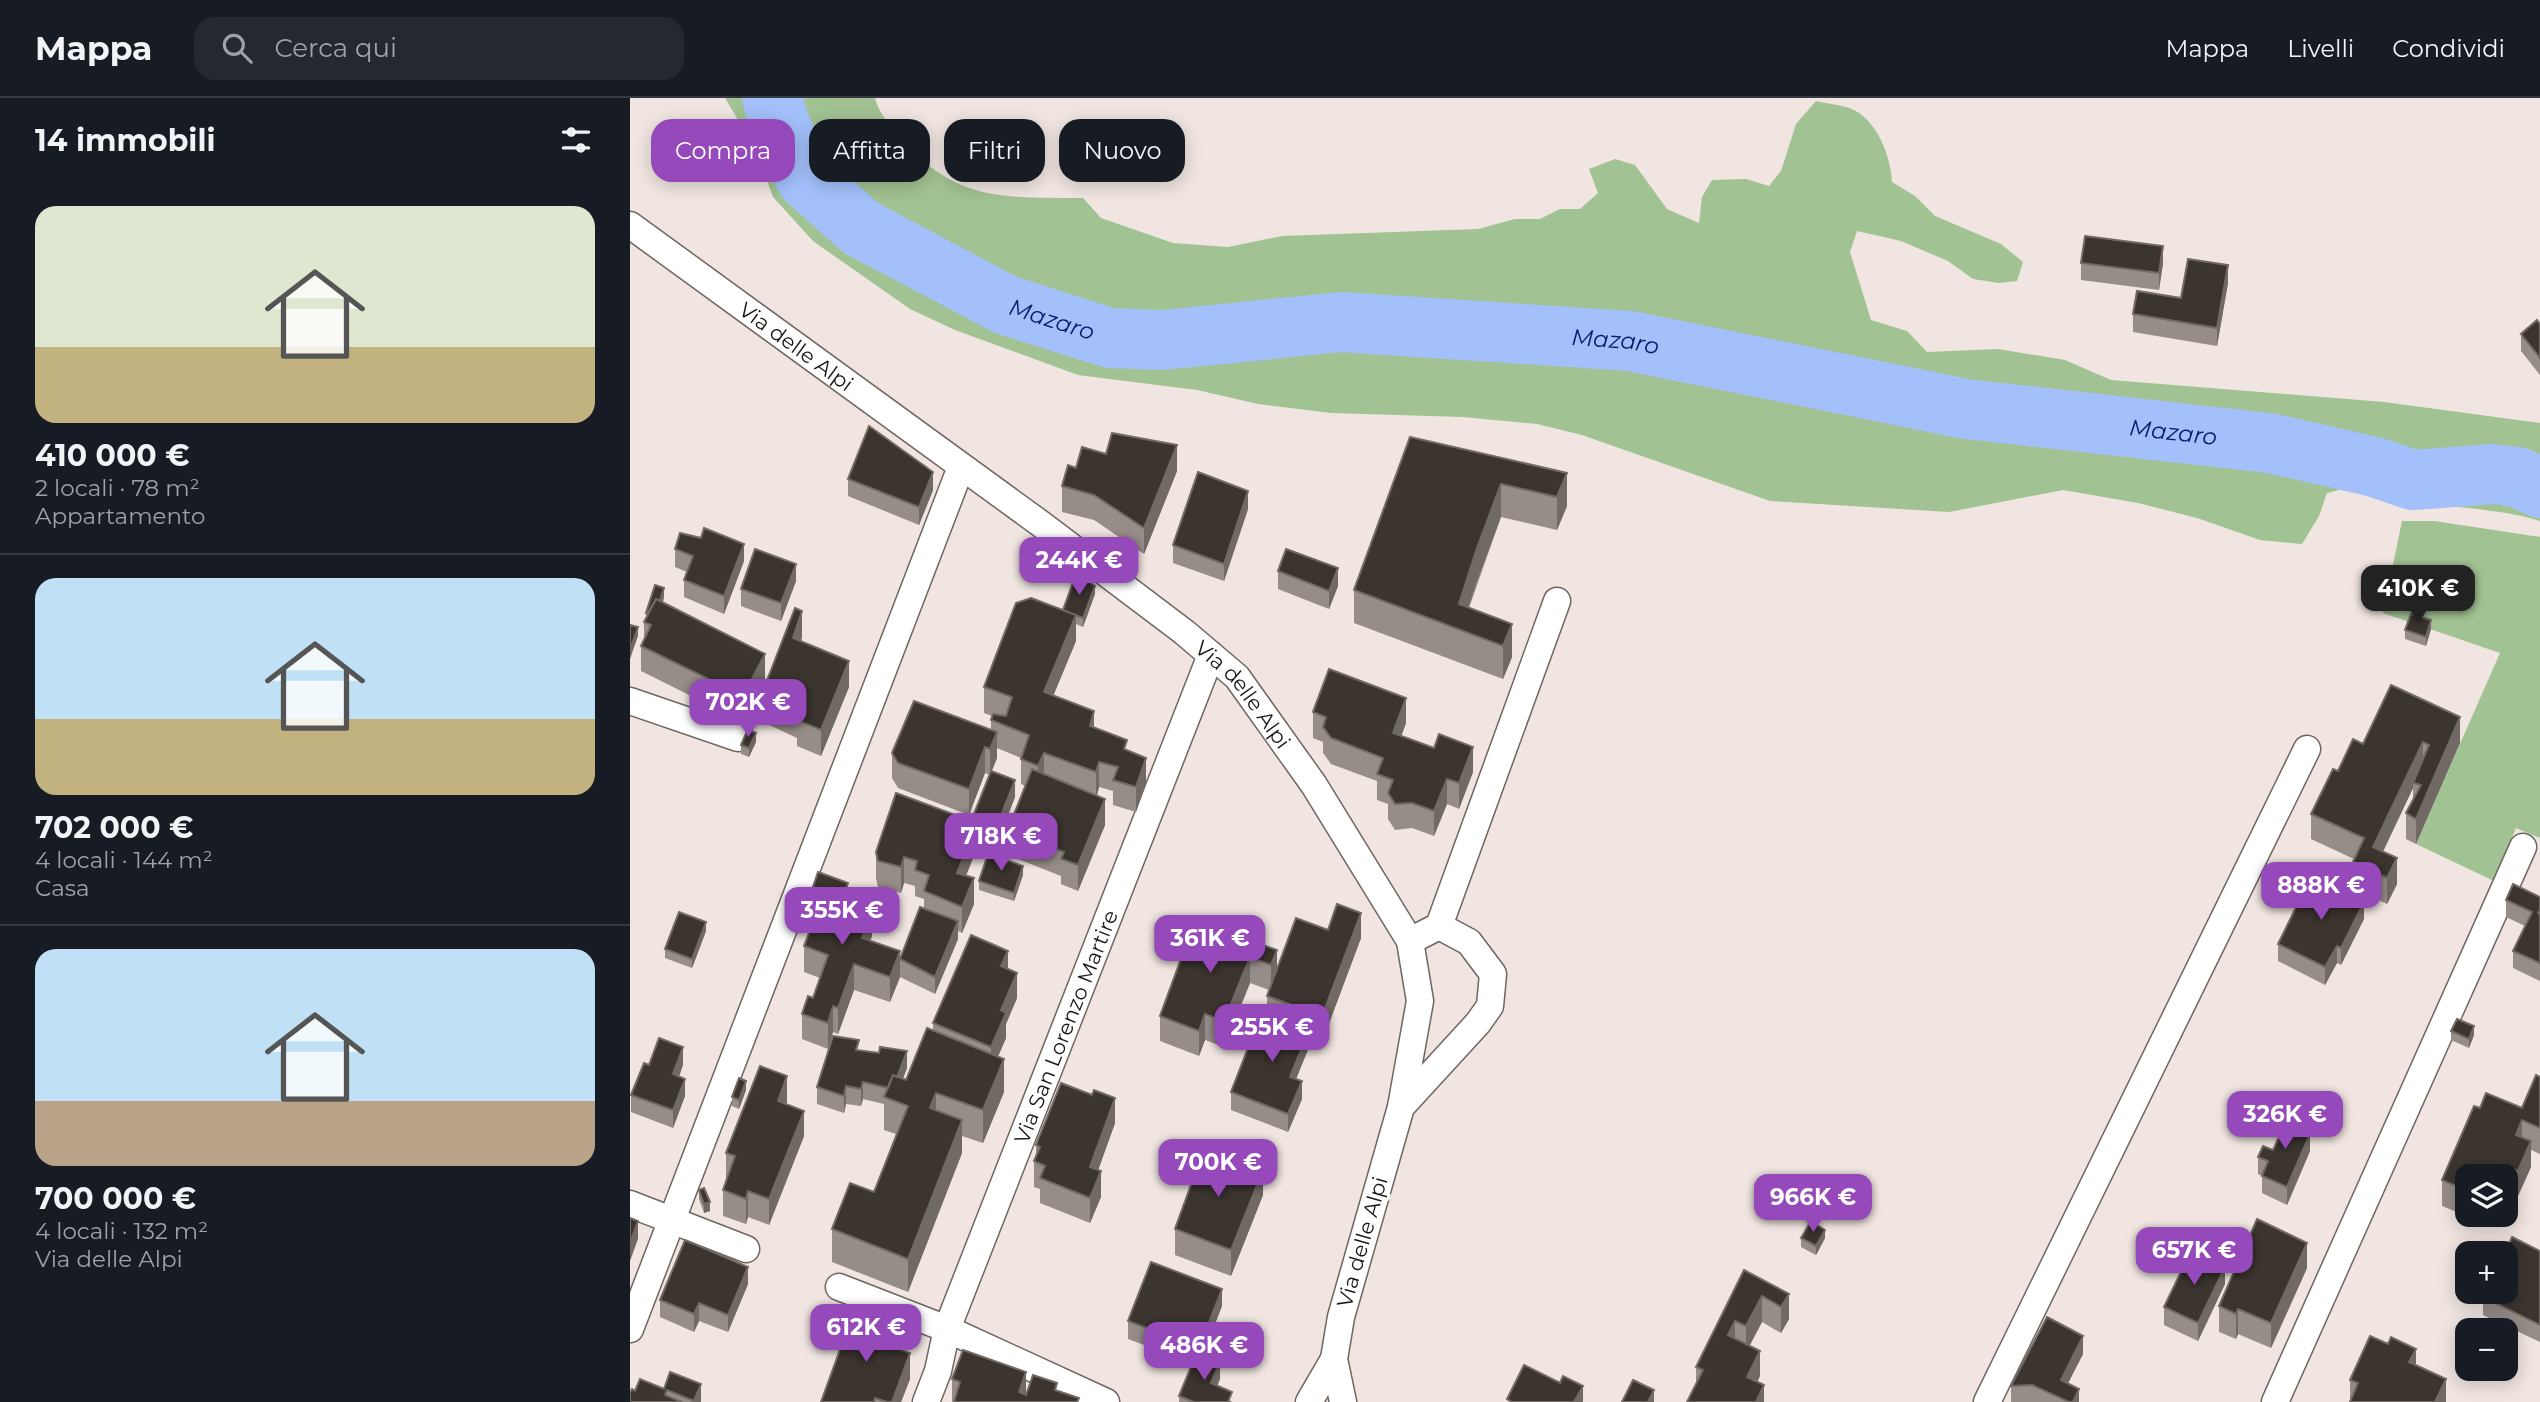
<!DOCTYPE html>
<html lang="it">
<meta charset="utf-8">
<style>
body{margin:0;font-family:Montserrat,sans-serif;background:#242831;color:#f1f3f6;height:100vh;display:flex;flex-direction:column;font-size:26px;white-space:nowrap}
*{box-sizing:border-box;margin:0}
p{font-size:23px;color:#9ea1a6}
.icon{flex:none;width:38px;height:38px;fill:none;stroke:currentColor;stroke-width:2;stroke-linecap:round;stroke-linejoin:round}
.map{position:relative;flex:1;overflow:hidden}
.side{display:flex;flex-direction:column;background:#171b24;width:630px}
.side>*{flex:none}
.hud{position:absolute;left:21px;top:21px;width:665px;height:63px;display:flex;gap:14px}
.controls{position:absolute;left:1825px;top:1066px;display:grid;gap:14px}
.controls a{display:grid;place-items:center;width:63px;height:63px;border-radius:14px;background:#171b24;box-shadow:0 4px 18px #0003;font-size:35px}
.price{position:absolute;translate:-50% -60px;padding:0 16px;border-radius:14px;background:#9549ba;color:#fff;font-size:23px;line-height:46px;filter:drop-shadow(0 2px 4px #0008)}
.price::after{content:'';position:absolute;left:50%;top:42px;width:21px;height:16px;margin-left:-10px;background:inherit;clip-path:polygon(0 0,100% 0,50% 100%)}
.price.active{background:#222;color:#fff}
ul{padding:0;list-style:none}
li{display:grid;align-content:center;gap:14px;height:371px;padding:0 35px}
li+li{border-top:2px solid #363941}
li span{display:grid;place-items:center;height:217px;border-radius:21px;color:#555}
li>.icon{margin-inline-start:auto}
span .icon{width:126px;height:126px;fill:#fffc;stroke-width:1}
li b{font-size:30px}
h2{display:flex;justify-content:space-between;align-items:center;height:84px;padding:0 35px;font-size:30px}
.pill{padding:0 24px;border-radius:21px;background:#171b24;box-shadow:0 4px 18px #0003;font-size:24px;line-height:63px}
.pill.active{background:#9549ba;color:#fff}
header{display:flex;align-items:center;gap:42px;box-sizing:border-box;height:98px;padding:0 35px;background:#171b24;border-bottom:2px solid #363941}
header strong{font-size:33px}
nav{display:flex;gap:38px;margin-inline-start:auto;font-size:24px}
.search{width:490px;height:63px;background:#242831;display:flex;align-items:center;gap:18px;box-sizing:border-box;padding:0 24px;border-radius:21px;color:#9ea1a6;font-size:26px}
main{display:flex;flex:1;min-height:0}
.map>svg:first-child{display:block}
.green{fill:#a1c292}
.water{fill:#a3c0fa}
.lines{fill:none;stroke-linecap:round;stroke-linejoin:round}
.river{stroke:#a3c0fa;stroke-width:60}
.minor-casing{stroke:#6f6661;stroke-width:29}
.minor{stroke:#fff;stroke-width:26}
.wall{fill:#968c88}
.shaded-wall{fill:#716964}
.building{fill:#3b342f;stroke:#716964;stroke-width:2}
.labels{text-anchor:middle;dominant-baseline:central;stroke-width:7;stroke-linejoin:round;paint-order:stroke}
.street-label{font-size:21px;fill:#1a1614;stroke:#fff}
.water-label{font-size:23px;font-style:italic;fill:#041e6e;stroke:#fff}
</style>
<header>
<strong>Mappa</strong>
<div class="search"><svg class="icon" aria-label="search" viewBox="0 0 24 24"><circle cx="10" cy="10" r="6"/><path d="M15 15l6 6"/></svg>Cerca qui</div>
<nav><a>Mappa</a><a>Livelli</a><a>Condividi</a></nav>
</header>
<main>
<section class="side">
<h2>14 immobili<svg class="icon" aria-label="filters" viewBox="0 0 24 24"><path d="M4 7h16M4 17h16"/><circle cx="9" cy="7" r="2"/><circle cx="15" cy="17" r="2"/></svg></h2>
<ul>
<li><span style="background:linear-gradient(#dfe7d0 65%,#c2b280 0)"><svg class="icon" aria-label="home" viewBox="0 0 24 24"><path d="M3 11l9-7 9 7M6 9v11h12V9"/></svg></span><div><b>410 000 €</b><p>2 locali · 78 m²</p><p>Appartamento</p></div></li>
<li><span style="background:linear-gradient(#bfe0f5 65%,#c2b280 0)"><svg class="icon" aria-label="home" viewBox="0 0 24 24"><path d="M3 11l9-7 9 7M6 9v11h12V9"/></svg></span><div><b>702 000 €</b><p>4 locali · 144 m²</p><p>Casa</p></div></li>
<li><span style="background:linear-gradient(#bfe0f5 70%,#b9a48a 0)"><svg class="icon" aria-label="home" viewBox="0 0 24 24"><path d="M3 11l9-7 9 7M6 9v11h12V9"/></svg></span><div><b>700 000 €</b><p>4 locali · 132 m²</p><p>Via delle Alpi</p></div></li>
</ul>
</section>
<div class="map">
<svg width="1910" height="1304" viewBox="0 0 1910 1304">
<rect width="100%" height="100%" fill="#f0e5e0"/>
<path class="green" d="M95,0H245C249,16 260,27 271,40C326,105 375,99 453,100L471,120L543,145L598,149L652,138L848,131L885,121H910L930,111H950L968,95L959,71L985,61L1005,67L1037,111L1069,125L1072,99L1082,82L1116,81L1139,88L1151,73L1166,26L1186,3C1198,6 1214,7 1224,12C1248,24 1261,60 1262,84L1285,98L1305,118L1371,146L1393,164L1387,183L1369,185L1343,181L1318,163L1271,143L1227,133L1220,154L1241,222L1277,233L1297,254L1368,251L1435,262L1481,282L1754,304L1910,325V382C1873,364 1831,365 1793,375L1773,365L1746,369L1804,388L1869,386L1883,389L1893,395L1910,397V423C1854,405 1783,413 1732,386L1697,395L1689,418L1672,446L1630,442L1567,420L1508,405L1433,392L1319,414L1140,403L952,337L907,326L833,319L701,315L628,306L567,292L448,277L325,232L280,211L183,143L143,99L126,52Z
M1772,423H1804L1910,439V740L1886,730L1864,783L1786,746L1870,555L1753,515Z"/>
<path class="water" d="M1773,365L1793,375C1830,364 1875,364 1910,382V397C1895,397 1884,389 1869,386L1781,389L1745,369Z"/>
<g class="lines">
<path class="river" id="s1" d="M142,0L150,27L176,81L231,130L376,207L480,240L533,242L711,224L1000,243L1336,311L1639,345L1745,369L1783,382L1863,376L1888,379L1910,390"/>
<defs>
<g id="minor">
<path id="s2" d="M0,127L411,426L554,534L607,579L684,687L780,843L790,903L771,1009L711,1219L704,1261L713,1304"/>
<path d="M0,603L108,640"/>
<path d="M780,843L809,828L927,503"/>
<path d="M771,1009L848,925L860,908L863,876L839,844L809,828"/>
<path d="M0,1106L116,1151"/>
<path d="M209,1189L317,1231L476,1304"/>
<path d="M0,1231L331,369"/>
<path id="s3" d="M296,1304L308,1273L317,1231L581,557"/>
<path d="M679,1304L704,1261"/>
<path d="M1357,1304L1677,651"/>
<path d="M1645,1304L1893,749"/>
</g>
</defs>
<use href="#minor" class="minor-casing"/>
<use href="#minor" class="minor"/>
</g>
<path class="wall" d="M1451,165H1533L1529,192L1451,182Z
M1598,185L1587,248L1503,234V216Z
M1910,226V277L1891,253V236Z
M780,339L937,375V408L927,432L871,419L839,510L882,526V559L873,581L724,525V492Z
M547,373L514,456L464,422L432,414V388Z
M218,381L303,392L289,427L218,398Z
M618,411L594,483L543,465V447Z
M45,451L114,463L94,516L54,499V482L57,474L45,469Z
M648,473L708,488L699,511L648,491Z
M166,483L151,523L111,508V491Z
M465,496L453,529L446,526V543L423,598L464,630L497,653L516,686L506,714L483,707V693L469,689L467,698L475,727L448,793L431,786V778L388,761V746L383,744V719L395,688L391,686V660L367,650V660L362,673L385,699L366,748L347,740V750L336,778L344,806L332,835L328,833V841L305,896L270,879V861L294,810V801L285,798V788L274,785L271,795L248,789L246,780V754L342,723L360,677L355,675L339,717L268,690L262,680V655L361,632V622L362,618L354,615V589L433,512Z
M34,499L33,505L135,581L113,624L11,573V548L14,542V524L16,519V515Z
M1801,531L1796,548L1775,541V532Z
M172,539L171,544L219,589L191,658L167,648V640L131,623V598Z
M1761,587L1830,645L1786,746L1776,741V715L1783,702V690L1753,754L1767,786L1757,806L1723,790V764L1724,761L1681,741V716L1708,673L1733,646Z
M683,614L776,625L771,638L843,674L829,711L817,706L804,738L782,730L765,732L758,721V706L747,702V683L701,666L693,655V644L683,640Z
M126,644L119,659L111,656V647Z
M393,777L384,803L349,792V783Z
M183,789L218,804L242,838L240,843L270,879L260,904L224,892L208,936L203,934L198,951L172,941V916L183,900L190,880L174,874V848L187,816L183,815Z
M1910,799V883L1883,870V853L1895,828L1876,819V802Z
M1734,821L1711,867L1707,865L1695,887L1648,863V846Z
M565,823L647,871L698,832L731,840L692,944L679,939V949L666,981L672,1001L658,1034L601,1012V994L637,916V898L639,892L620,885L594,949L575,942L569,958L530,943V918Z
M76,833L62,870L35,860V851Z
M378,871L387,900L376,926V940L368,958L374,994L353,1045L332,1038V1055L278,1194L202,1164V1131L244,1094L266,1036L254,1032V1006L233,1001L231,1008L216,1006L214,1015L187,1006V989L229,952L277,970L273,981L276,982L303,933V925Z
M1821,933L1844,937L1839,950L1821,942Z
M19,967H53L49,979L55,998L43,1030L1,1014V997Z
M1910,979V1056L1901,1052V1069L1888,1098L1881,1095L1876,1107V1078H1838V1116H1858L1854,1125L1812,1108V1082L1850,1010H1892Z
M116,992L109,1011L102,1008V999Z
M157,1004L156,1006L174,1038L139,1127L118,1119L116,1126L93,1118V1092L97,1081H96V1055Z
M1674,1024L1670,1032L1680,1053L1657,1107L1632,1095V1078L1628,1076V1059L1643,1052Z
M485,1025L468,1072L471,1099L460,1125L410,1105V1091L404,1089V1063L406,1059V1047Z
M69,1092L80,1113L74,1115L69,1101Z
M633,1097L601,1178L545,1157V1131Z
M1171,1140H1195L1186,1157L1171,1149Z
M1910,1153V1244L1853,1217V1199Z
M1677,1170L1641,1250L1608,1236L1606,1241L1589,1234V1208Z
M1114,1172L1159,1196V1221L1151,1235L1132,1224L1120,1247L1130,1278L1127,1284L1134,1304L1066,1286V1269Z
M118,1186L98,1234L69,1223L64,1234L30,1219V1202Z
M1595,1186L1568,1243L1534,1227V1209Z
M592,1208L573,1257L590,1281L587,1288L602,1304H549V1298L563,1265L498,1241V1223Z
M261,1249L280,1281L271,1304H191Z
M1453,1256L1438,1285L1449,1304H1381V1288Z
M1786,1267L1816,1304H1720V1282Z
M322,1281L396,1296L427,1292L449,1304H322Z
M34,1291L71,1304H0L5,1293Z"/>
<path class="shaded-wall" d="M1533,148V165L1529,192V175Z
M1598,167V185L1587,248V230Z
M547,347V373L514,456V430Z
M303,374V392L289,427V409Z
M937,375V408L927,432V399Z
M871,386V419L847,483L831,532L829,506L847,450Z
M618,393V411L594,483V466Z
M114,446V463L94,516V498Z
M166,466V483L151,523V505Z
M708,470V488L699,511V493Z
M465,488V496L453,529V520Z
M34,490V499L25,527V518Z
M172,513V539L163,566V540Z
M446,517V543L414,620V594Z
M1801,522V531L1796,548V539Z
M882,526V559L873,581V548Z
M8,529V538L0,561V552Z
M135,556V581L113,624V598Z
M219,563V589L191,658V632Z
M776,600V625L763,660V635Z
M464,613V639L460,628Z
M1830,619V645L1786,746V721Z
M367,634V660L360,677V651Z
M126,635V644L119,659V650Z
M1793,644V669L1783,685V690L1743,774V749Z
M355,649V675L339,717V691Z
M843,649V674L829,711V685Z
M414,655V680L408,694V668Z
M516,660V686L506,714V689Z
M469,664V689L466,700V674Z
M817,681V706L804,738V713Z
M385,682V699L366,748V730Z
M475,701V727L448,793V767Z
M347,725V750L327,800V775Z
M274,759V785L271,795V769Z
M1767,760V786L1757,806V780Z
M393,768V777L384,803V795Z
M344,780V806L332,835V809Z
M218,785V811L212,801Z
M1734,804V821L1711,867V850Z
M242,812V838L232,865V840Z
M731,815V840L692,944V918Z
M328,823V841L305,896V879Z
M76,824V833L62,870V861Z
M1707,848V865L1695,887V869Z
M647,852V878L641,893V867Z
M270,853V879L260,904V879Z
M378,853V879L371,868Z
M620,859V885L594,949V923Z
M224,866V892L208,936V910Z
M387,875V900L376,926V940L361,975V949L371,912Z
M203,908V934L198,951V925Z
M575,916V942L569,958V933Z
M1844,928V937L1839,950V941Z
M679,932V949L660,996V979Z
M53,949V967L43,994V976Z
M277,953V970L264,1003L262,991Z
M374,961V994L353,1045V1012Z
M157,978V1004L148,1029V1003Z
M55,981V998L43,1030V1012Z
M116,983V992L109,1011V1002Z
M672,983V1001L658,1034V1016Z
M233,984V1001L231,1008V991Z
M216,988V1006L214,1015V998Z
M306,995V1028L300,1010Z
M485,1000V1025L460,1095V1069Z
M1674,1006V1024L1663,1047V1029Z
M174,1013V1038L139,1127V1101Z
M332,1022V1055L278,1194V1161Z
M1892,1022V1048L1886,1037Z
M1680,1036V1053L1657,1107V1089Z
M1901,1043V1069L1888,1098V1073Z
M1881,1070V1095L1876,1107V1081Z
M633,1072V1097L601,1178V1152Z
M471,1073V1099L460,1125V1100Z
M118,1093V1119L116,1126V1101Z
M80,1104V1113L74,1115V1106Z
M1854,1116H1858L1854,1125Z
M8,1123V1141L0,1163V1146Z
M1195,1132V1140L1186,1157V1148Z
M1677,1145V1170L1641,1250V1225Z
M118,1169V1186L98,1234V1217Z
M1595,1169V1186L1568,1243V1225Z
M592,1191V1208L569,1267V1250Z
M1159,1196V1221L1151,1235V1209Z
M1132,1198V1224L1116,1254V1228Z
M69,1205V1223L64,1234V1216Z
M1608,1211V1236L1606,1241V1216Z
M1105,1223V1248L1098,1237Z
M261,1227V1252L254,1246Z
M1453,1238V1256L1431,1299V1282Z
M1786,1251V1276L1779,1264Z
M1130,1253V1278L1118,1304L1117,1279Z
M280,1255V1281L271,1304H262Z
M590,1264V1281L581,1303V1285Z
M396,1274V1299L389,1294Z
M1816,1281V1304H1805Z
M71,1286V1304H64V1303Z
M1134,1287V1304H1126Z
M953,1288V1304H944Z
M1449,1291V1304H1443Z
M1024,1292V1304H1018Z"/>
<path class="building" d="M1455,138L1533,148L1529,175L1451,165Z
M1558,161L1598,167L1587,230L1503,216L1507,193L1551,200Z
M1907,222L1910,226V260L1891,236Z
M239,328L303,374L289,409L218,381Z
M482,335L547,347L514,430L464,397L432,388L438,367L446,370L452,349L476,356Z
M780,339L937,375L927,399L871,386L847,450L829,506L882,526L873,548L724,492Z
M568,374L618,393L594,466L543,447Z
M74,430L114,446L94,498L54,482L63,458L45,451L50,435L71,440Z
M125,451L166,466L151,505L111,491Z
M656,451L708,470L699,493L648,473Z
M446,476L465,488L453,520L433,512Z
M25,487L34,490L30,503L26,501L18,515H16Z
M401,500L446,517L414,594L464,613L460,628L497,642L494,651L516,660L506,689L483,682L488,669L469,664L466,674L414,655L408,668L391,661L399,637L361,622L363,616L376,618L382,599L354,589L386,505Z
M26,501L135,556L113,598L11,548L21,527L14,524Z
M165,510L172,513L163,540L219,563L191,632L167,622L170,616L131,598Z
M1781,516L1801,522L1796,539L1775,532Z
M0,527L8,529L0,552Z
M699,571L776,600L763,635L804,650L809,636L843,649L829,685L817,681L804,713L782,705L765,706L758,695L763,682L747,676L753,660L701,640L693,629L696,619L683,614Z
M1761,587L1830,619L1786,721L1776,715L1791,687L1783,685L1799,647L1793,644L1743,749L1767,760L1757,780L1723,764L1734,740L1681,716L1703,671L1708,673L1723,641L1733,646Z
M284,603L367,634L360,651L355,649L339,691L268,665L262,655Z
M118,631L126,635L119,650L111,647Z
M402,671L475,701L448,767L431,761L434,754L388,736L394,723L383,719Z
M361,673L385,682L366,730L342,721Z
M266,695L347,725L327,775L344,780L332,809L294,793L299,777L285,772L287,763L274,759L271,769L248,763L246,754Z
M358,756L393,768L384,795L349,783Z
M188,774L218,785L212,801L242,812L232,840L270,853L260,879L224,866L208,910L203,908L198,925L172,916L178,898L183,900L198,857L174,848L195,794L183,789Z
M1682,777L1734,804L1711,850L1707,848L1695,869L1648,846Z
M1883,786L1910,799V812L1908,815L1910,816V865L1883,853L1902,814L1876,802Z
M707,806L731,815L692,918L637,898L666,820L698,832Z
M290,809L328,823L305,879L270,861Z
M49,814L76,824L62,861L35,851Z
M565,823L647,852L641,867L620,859L594,923L575,916L569,933L530,918Z
M341,837L378,853L371,868L387,875L371,912L376,915L361,949L303,925Z
M632,914L679,932L660,979L672,983L658,1016L601,994Z
M1827,921L1844,928L1839,941L1821,933Z
M297,930L374,961L353,1012L306,995L300,1010L332,1022L278,1161L202,1131L220,1085L244,1094L278,1008L254,999L263,977L276,982Z
M203,938L229,942L226,952L249,955L250,949L277,953L267,979L263,977L258,990L233,984L231,991L216,988L214,998L187,989Z
M29,940L53,949L43,976L55,981L43,1012L1,997L14,965L19,967Z
M130,968L157,978L148,1003L174,1013L139,1101L118,1093L116,1101L93,1092L105,1058L96,1055Z
M1906,977L1910,979V1030L1892,1022L1886,1037L1901,1043L1888,1073L1881,1070L1876,1081V1078H1838V1093L1812,1082L1844,1008L1850,1010L1856,995L1892,1010Z
M109,980L116,983L109,1002L102,999Z
M431,985L462,997L464,992L485,1000L460,1069L471,1073L460,1100L410,1080L415,1068L404,1063L410,1049L406,1047Z
M1666,1003L1674,1006L1663,1029L1680,1036L1657,1089L1632,1078L1638,1063L1628,1059L1633,1048L1643,1052Z
M574,1051L633,1072L601,1152L545,1131Z
M74,1090L80,1104L74,1106L69,1092Z
M0,1120L8,1123L0,1146Z
M1627,1121L1677,1145L1641,1225L1608,1211L1606,1216L1589,1208Z
M1181,1123L1195,1132L1186,1148L1171,1140Z
M1882,1139L1910,1153V1227L1853,1199L1856,1194H1876V1155H1875Z
M55,1142L118,1169L98,1217L69,1205L64,1216L30,1202Z
M1561,1153L1595,1169L1568,1225L1534,1209Z
M521,1164L592,1191L569,1250L498,1223Z
M1114,1172L1159,1196L1151,1209L1132,1198L1116,1228L1105,1223L1098,1237L1130,1253L1117,1279L1134,1287L1126,1304H1057L1073,1272L1066,1269Z
M224,1213L261,1227L254,1246L280,1255L262,1304H257L245,1300L244,1304H191Z
M1417,1219L1453,1238L1431,1282L1449,1291L1443,1304H1439L1402,1287L1381,1288Z
M1740,1238L1758,1246L1761,1239L1786,1251L1779,1264L1816,1281L1805,1304H1720L1728,1285L1720,1282Z
M333,1252L396,1274L389,1294L396,1297L403,1277L427,1285L425,1292L449,1300L447,1304H324L330,1284L322,1281Z
M567,1254L590,1264L581,1285L602,1294L598,1304H564L549,1298Z
M894,1267L930,1285L933,1278L953,1288L944,1304H882L877,1301Z
M40,1274L71,1286L64,1303L37,1292L35,1297L52,1304H0V1295L2,1291L5,1293L10,1281L34,1291Z
M1003,1282L1024,1292L1018,1304H992Z"/>
<g class="labels">
<g class="street-label">
<text stroke="none"><textPath href="#s2" startOffset="206">Via delle Alpi</textPath></text>
<text stroke="none"><textPath href="#s2" startOffset="774">Via delle Alpi</textPath></text>
<text stroke="none"><textPath href="#s3" startOffset="401">Via San Lorenzo Martire</textPath></text>
<text transform="translate(732 1144) rotate(-74)">Via delle Alpi</text>
</g>
<g class="water-label">
<text stroke="none"><textPath href="#s1" startOffset="374">Mazaro</textPath></text>
<text stroke="none"><textPath href="#s1" startOffset="942">Mazaro</textPath></text>
<text stroke="none"><textPath href="#s1" startOffset="1508">Mazaro</textPath></text>
</g>
</g>
</svg>
<div class="controls">
<a><svg class="icon" aria-label="layers" viewBox="0 0 24 24"><path d="M12 4l9 5-9 5-9-5zM3 14l9 5 9-5"/></svg></a>
<a>+</a>
<a>−</a>
</div>
<b class="price" style="left:449px;top:499px">244K €</b>
<b class="price active" style="left:1788px;top:527px">410K €</b>
<b class="price" style="left:118px;top:641px">702K €</b>
<b class="price" style="left:371px;top:775px">718K €</b>
<b class="price" style="left:1691px;top:824px">888K €</b>
<b class="price" style="left:212px;top:849px">355K €</b>
<b class="price" style="left:580px;top:877px">361K €</b>
<b class="price" style="left:642px;top:966px">255K €</b>
<b class="price" style="left:1655px;top:1053px">326K €</b>
<b class="price" style="left:588px;top:1101px">700K €</b>
<b class="price" style="left:1183px;top:1136px">966K €</b>
<b class="price" style="left:1564px;top:1189px">657K €</b>
<b class="price" style="left:236px;top:1266px">612K €</b>
<b class="price" style="left:574px;top:1284px">486K €</b>
<div class="hud">
<a class="pill active">Compra</a>
<a class="pill">Affitta</a>
<a class="pill">Filtri</a>
<a class="pill">Nuovo</a>
</div>
</div>
</main>
